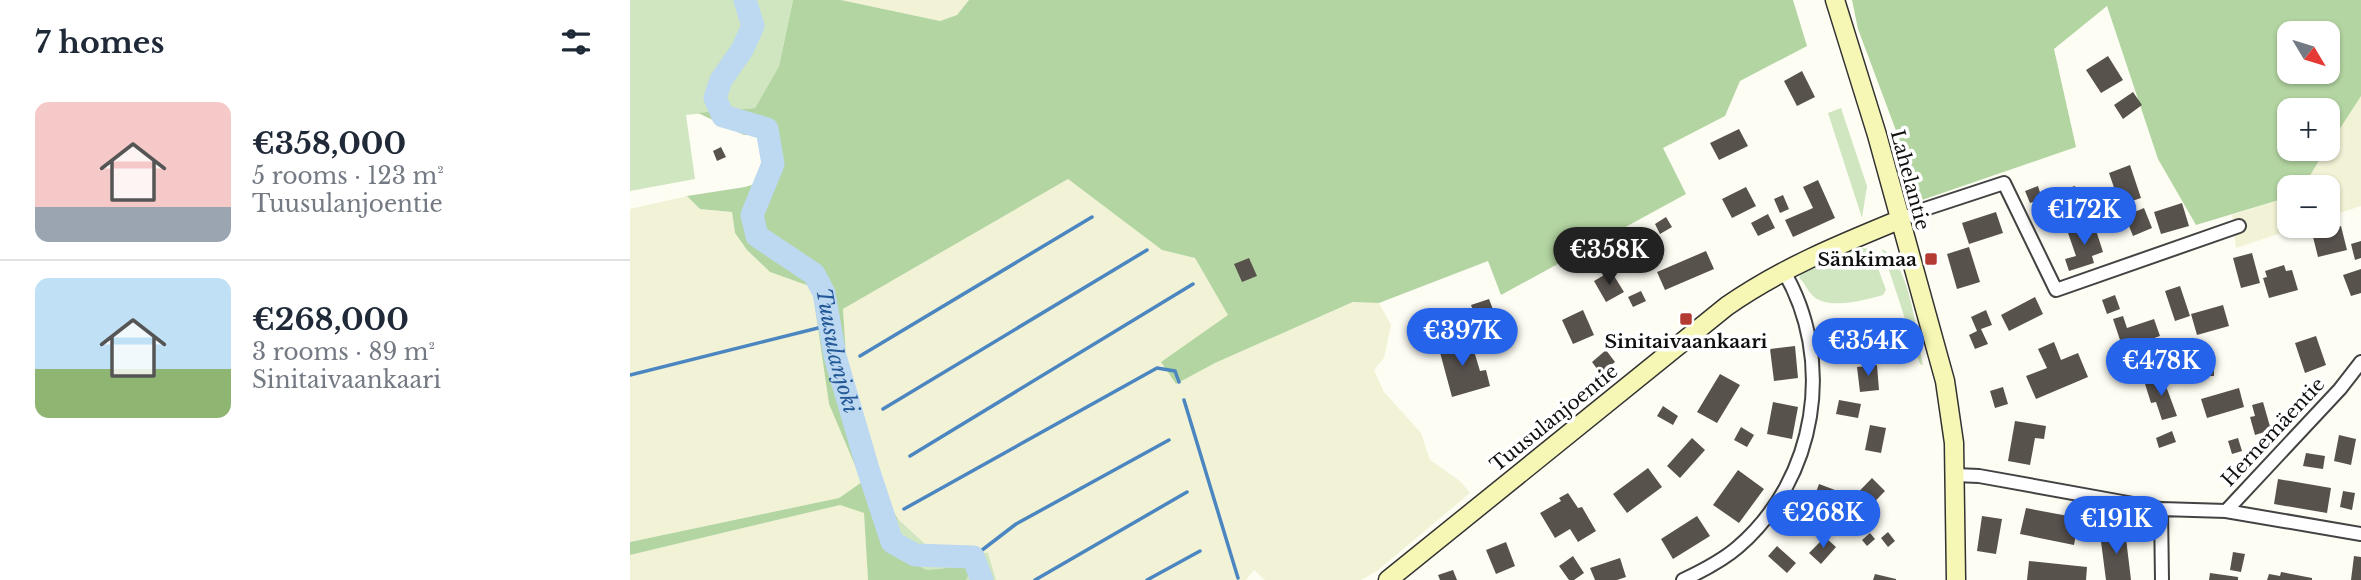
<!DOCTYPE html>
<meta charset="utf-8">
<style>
body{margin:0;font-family:"Libre Baskerville",serif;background:#f6f6f7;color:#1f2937;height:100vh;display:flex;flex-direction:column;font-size:26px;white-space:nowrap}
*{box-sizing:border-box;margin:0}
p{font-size:23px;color:#747a83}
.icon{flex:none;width:38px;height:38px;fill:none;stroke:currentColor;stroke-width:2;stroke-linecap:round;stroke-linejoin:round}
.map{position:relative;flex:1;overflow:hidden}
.side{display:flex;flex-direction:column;background:#fff;width:630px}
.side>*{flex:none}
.needle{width:46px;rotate:128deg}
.fabs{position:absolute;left:1647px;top:21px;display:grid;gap:14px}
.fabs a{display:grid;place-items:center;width:63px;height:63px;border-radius:14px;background:#fff;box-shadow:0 2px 5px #0004;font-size:35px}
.price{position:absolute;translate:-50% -60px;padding:0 16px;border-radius:24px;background:#2563eb;color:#fff;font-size:23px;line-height:46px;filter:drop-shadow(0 2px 4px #0008)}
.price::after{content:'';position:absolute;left:50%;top:42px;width:21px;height:16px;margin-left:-10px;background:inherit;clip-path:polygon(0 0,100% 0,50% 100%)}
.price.on{background:#222;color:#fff}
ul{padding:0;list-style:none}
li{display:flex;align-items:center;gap:21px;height:175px;padding:0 35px}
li+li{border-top:2px solid #e0e1e3}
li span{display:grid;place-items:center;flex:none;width:196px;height:140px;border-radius:14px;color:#555}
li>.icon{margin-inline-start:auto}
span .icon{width:84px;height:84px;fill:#fffc;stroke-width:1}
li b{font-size:30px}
h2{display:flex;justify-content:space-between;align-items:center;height:84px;padding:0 35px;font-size:30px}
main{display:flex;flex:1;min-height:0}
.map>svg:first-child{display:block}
.farmland{fill:#f2f2d6}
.green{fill:#d0e6c0}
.forest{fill:#b3d5a1;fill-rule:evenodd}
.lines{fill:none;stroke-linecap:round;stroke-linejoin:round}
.stream{stroke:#4b86c1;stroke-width:3.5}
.river{stroke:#bdd8f1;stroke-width:23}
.building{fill:#58524d}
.street-casing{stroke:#434343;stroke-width:16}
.secondary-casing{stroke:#323232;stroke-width:21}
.street{stroke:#fff;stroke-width:12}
.secondary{stroke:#f7f7b5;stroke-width:18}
.poi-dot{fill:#b33b34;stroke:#fff;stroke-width:2.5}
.labels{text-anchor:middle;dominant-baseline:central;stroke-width:7;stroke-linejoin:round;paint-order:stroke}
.street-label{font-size:19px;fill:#101010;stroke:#fff}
.poi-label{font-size:19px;font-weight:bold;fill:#101010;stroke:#fff;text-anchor:end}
.water-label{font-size:21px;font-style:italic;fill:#245997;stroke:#fff}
</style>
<main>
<section class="side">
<h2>7 homes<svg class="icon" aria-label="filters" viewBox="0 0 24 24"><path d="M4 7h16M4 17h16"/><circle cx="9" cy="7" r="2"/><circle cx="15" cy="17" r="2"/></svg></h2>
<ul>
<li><span style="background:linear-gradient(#f6c9c9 75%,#9aa5b1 0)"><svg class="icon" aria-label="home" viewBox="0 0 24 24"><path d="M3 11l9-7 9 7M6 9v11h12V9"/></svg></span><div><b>€358,000</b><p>5 rooms · 123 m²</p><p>Tuusulanjoentie</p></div></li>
<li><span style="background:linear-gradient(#bfe0f5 65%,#8fb573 0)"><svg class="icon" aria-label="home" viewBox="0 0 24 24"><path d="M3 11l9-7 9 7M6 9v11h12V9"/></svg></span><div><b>€268,000</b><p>3 rooms · 89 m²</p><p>Sinitaivaankaari</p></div></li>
</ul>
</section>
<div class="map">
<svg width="1731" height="580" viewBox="0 0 1731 580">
<rect width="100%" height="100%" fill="#fefdf4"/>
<path class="farmland" d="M211,0H339L327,15L310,21Z
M1731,96V206L1698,217V187H1673L1723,104Z
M438,179L532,250L565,258L599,315L531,362L546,384L585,363L724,302L749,303L761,325L754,358L744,370L754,392L791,433L800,460L830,481L840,493L747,571L731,580H635L624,570L616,580H366L358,553L295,544L268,519L255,499L231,420L216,356L213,309Z
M57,196L70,209L102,212L105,233L117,250L140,272L182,287L199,404L232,482L209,498L0,542V209Z
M1659,197V226H1672L1606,248L1602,215Z
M210,505L234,512L238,580H0V555Z"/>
<path class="green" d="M0,0H163L149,66L125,108L56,115L65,179L0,191Z
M1211,108L1237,186L1232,218L1198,113Z
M1232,248L1241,249L1256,290L1253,295C1235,300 1197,311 1182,295C1177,290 1175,283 1169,278L1174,267Z
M1252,249C1281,264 1286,335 1293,365L1290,364Z
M268,519L295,544L358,553L366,580H336L343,565L297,570L257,552L252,529Z"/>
<path class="forest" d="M163,0H211L310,21L327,15L339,0H1163L1177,46L1110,81L1095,116L1033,148L1056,194L871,295L858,261L749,303L723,302L585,363L546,384L531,362L598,315L565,258L532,250L438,179L213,309L216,356L231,420L255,499L268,519L252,529L257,551L297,570L344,565L336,580H238L234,513L210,505L0,555V542L209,498L232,482L199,404L182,287L140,272L117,250L105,233L102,212L70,209L57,196L115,187L128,183L136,157L130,134L114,135L68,113L125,108L149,66Z
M1222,0H1731V96L1698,147V110H1659V149H1696L1673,187H1659V197L1566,225L1528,159L1477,6L1424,49L1446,147L1292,200L1228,29ZM1659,33H1698V72H1659Z"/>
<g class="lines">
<path class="stream" d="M230,356L462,217
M0,375L200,325
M554,400L608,578
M253,409L517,250
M280,456L563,284
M274,509L527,368L545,371L549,382
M343,557L386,524L539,440
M405,580L557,492
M517,580L570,551"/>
<path class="river" id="s1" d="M115,0L123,26L112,50L91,80L85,98L93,116L137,129L143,164L122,215L127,236L184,274L194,293L205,356L238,469L262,542L285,555L343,557L352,580"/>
</g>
<path class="building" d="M1478,56L1493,80L1471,93L1456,70Z
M1172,71L1185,97L1167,106L1154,81Z
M1503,92L1512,105L1493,119L1484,105Z
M1109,129L1118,146L1089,160L1080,143Z
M91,147L96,157L87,161L83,151Z
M1500,165L1511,198L1490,205L1479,173Z
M1188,180L1205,218L1163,237L1155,220L1183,208L1173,187Z
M1408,186L1412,199L1400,203L1395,191Z
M1445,186L1452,211L1423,220L1415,195Z
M1116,187L1126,206L1102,218L1092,199Z
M1153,195L1159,209L1150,213L1144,199Z
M1552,203L1559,226L1531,234L1524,212Z
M1514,208L1522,228L1503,236L1495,216Z
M1366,212L1373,233L1339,244L1332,223Z
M1138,214L1145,228L1128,236L1121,223Z
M1036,217L1042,227L1030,234L1025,224Z
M1464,224L1473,252L1462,256L1464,263L1439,271L1435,259L1446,256L1438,233Z
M1711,226L1717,250L1688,257L1682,233Z
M1731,241V258L1725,260L1721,244Z
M1339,247L1350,282L1327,289L1317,254Z
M1076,251L1084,269L1035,290L1027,272Z
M1622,253L1630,283L1611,288L1603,258Z
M619,258L627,276L612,282L604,264Z
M1654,265L1656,271L1662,270L1668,290L1639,298L1633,278L1637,277L1635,271Z
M1731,269V293L1721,296L1713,275Z
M981,271L994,292L976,302L964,281Z
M1550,286L1560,316L1545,321L1535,291Z
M1011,291L1016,301L1003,307L998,297Z
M1485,295L1490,309L1477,314L1472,300Z
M1405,297L1413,314L1379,331L1371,315Z
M859,299L864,312L846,319L841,305Z
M1593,305L1599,326L1567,335L1561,314Z
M953,310L964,335L943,344L932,320Z
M1356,310L1362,325L1351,329L1358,344L1345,349L1339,335L1347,331L1341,317Z
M1493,316L1497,328L1524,319L1530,336L1493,349L1483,319Z
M1204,321L1238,327L1235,344L1201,338Z
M1686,336L1696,365L1675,373L1665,343Z
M834,338L838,352L844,351L850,371L856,370L860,386L822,397L808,345Z
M1424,342L1431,360L1448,353L1458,377L1406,399L1396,376L1417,368L1408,349Z
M1165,346L1168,378L1144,381L1140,349Z
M976,350L985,362L970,373L962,362Z
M1574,364H1584V376H1574Z
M1247,365L1249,390L1230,392L1227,367Z
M1090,374L1110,385L1087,423L1067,412Z
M1533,378L1547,416L1532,420L1526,402L1521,403L1515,384Z
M1373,387L1378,404L1365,408L1360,391Z
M1609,388L1614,407L1577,418L1571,399Z
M1209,400L1231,404L1228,418L1206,414Z
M1143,402L1168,407L1162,439L1137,434Z
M1633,402L1641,430L1625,435L1620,417L1625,416L1622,405Z
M1033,406L1048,416L1043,425L1027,416Z
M1385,421L1416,426L1414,439L1405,438L1400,465L1378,461Z
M1240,425L1256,428L1251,453L1235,450Z
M1111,427L1124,435L1117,447L1104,440Z
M1542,431L1546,442L1529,448L1526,438Z
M1709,435L1726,439L1721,465L1704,461Z
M1062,438L1075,450L1050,478L1037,466Z
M1608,438L1612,451L1602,454L1598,441Z
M1676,453L1695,456L1693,469L1673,466Z
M1018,468L1032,487L997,513L983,494Z
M1108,470L1134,489L1109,523L1083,505Z
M1242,478L1255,491L1225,522L1212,509Z
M1648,479L1701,488L1697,513L1644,504Z
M1189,484L1205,490L1201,501L1185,495Z
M1713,491L1725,493L1722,510L1710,507Z
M938,493L948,508L952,507L966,531L948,542L940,529L925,538L910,513L931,501L929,498Z
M1396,508L1449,518L1444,545L1390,534Z
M1067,516L1080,536L1043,559L1031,539Z
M1352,516L1372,519L1366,554L1347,551Z
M1495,530L1501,580H1476L1470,534Z
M1258,532L1265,541L1258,547L1251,538Z
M1240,533L1245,539L1237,546L1232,540Z
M1195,537L1206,547L1191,564L1179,553Z
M876,542L885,566L866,574L856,550Z
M1147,546L1166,563L1157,573L1138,556Z
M1603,552L1615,554L1611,572L1600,570Z
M943,556L954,573L944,580H939L929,566Z
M1724,556L1731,557V580H1721Z
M990,558L996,577L987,580H965L960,568Z
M1399,561L1457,567L1456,580H1397Z
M823,570L827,580H810L808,575Z
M1651,572L1682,578V580H1637L1639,574L1650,576Z
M1580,573L1608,577V580H1579Z
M1245,574L1266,579V580H1243Z"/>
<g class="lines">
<defs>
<path id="street" d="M1269,220L1295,209L1374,183L1426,290L1609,226
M1325,475L1349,476L1531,509L1596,511L1710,389L1731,362
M1531,509L1532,580
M1596,511L1731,534
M1053,580C1072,571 1092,561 1108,547C1187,479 1206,359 1153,270"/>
<path id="secondary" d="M1205,0L1247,135L1315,381L1324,443L1326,580
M758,580L1097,306C1152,268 1208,245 1269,220"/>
</defs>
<use href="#street" class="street-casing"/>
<use href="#secondary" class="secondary-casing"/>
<use href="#street" class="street"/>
<use href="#secondary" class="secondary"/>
</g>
<g class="poi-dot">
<rect x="1294" y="252" width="14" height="14" rx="3.5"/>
<rect x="1049" y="312" width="14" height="14" rx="3.5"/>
</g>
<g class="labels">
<g class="street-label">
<text transform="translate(1280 180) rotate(75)">Lahelantie</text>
<text transform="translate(924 418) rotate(-39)">Tuusulanjoentie</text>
<text transform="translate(1643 432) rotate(-47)">Hernemäentie</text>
</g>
<g class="poi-label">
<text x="1287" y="259">Sänkimaa</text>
<text x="1056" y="341" text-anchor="middle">Sinitaivaankaari</text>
</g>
<g class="water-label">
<text stroke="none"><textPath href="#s1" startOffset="436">Tuusulanjoki</textPath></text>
</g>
</g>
</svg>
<div class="fabs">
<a><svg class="needle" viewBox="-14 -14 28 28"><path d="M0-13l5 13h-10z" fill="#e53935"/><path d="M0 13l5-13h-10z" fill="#747a83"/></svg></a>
<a>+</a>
<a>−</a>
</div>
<b class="price" style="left:1454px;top:247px">€172K</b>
<b class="price on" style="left:979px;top:287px">€358K</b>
<b class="price" style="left:832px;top:368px">€397K</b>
<b class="price" style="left:1238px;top:378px">€354K</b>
<b class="price" style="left:1531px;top:398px">€478K</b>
<b class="price" style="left:1193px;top:550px">€268K</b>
<b class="price" style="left:1486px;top:556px">€191K</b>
</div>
</main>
